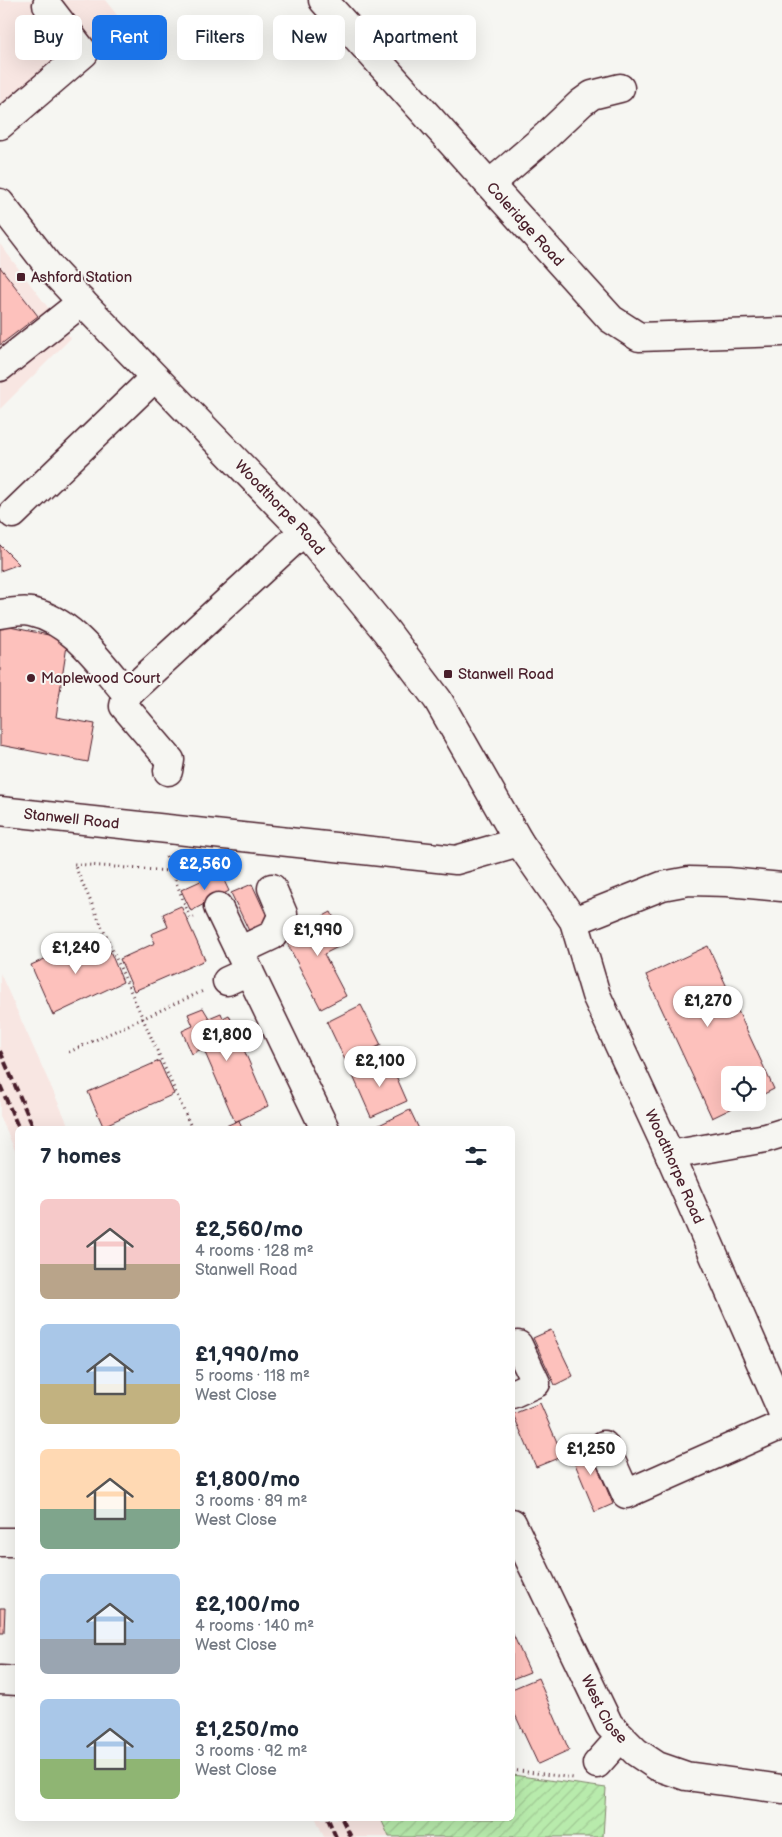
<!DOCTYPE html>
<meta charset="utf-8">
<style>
body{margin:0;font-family:"Balsamiq Sans",sans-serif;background:#f6f6f7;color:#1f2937;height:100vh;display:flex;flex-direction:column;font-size:19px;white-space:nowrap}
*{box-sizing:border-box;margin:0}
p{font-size:16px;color:#747a83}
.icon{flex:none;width:28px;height:28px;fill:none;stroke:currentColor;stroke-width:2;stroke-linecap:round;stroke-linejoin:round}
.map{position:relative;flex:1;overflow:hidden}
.sheet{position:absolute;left:15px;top:1126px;width:500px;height:695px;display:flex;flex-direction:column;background:#fff;border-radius:8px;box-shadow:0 5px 20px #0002}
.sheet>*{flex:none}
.top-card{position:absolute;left:15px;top:15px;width:500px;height:45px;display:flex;gap:10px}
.fabs{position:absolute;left:721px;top:1066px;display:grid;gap:10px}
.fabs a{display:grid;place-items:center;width:45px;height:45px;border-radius:8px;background:#fff;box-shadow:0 5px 20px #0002;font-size:25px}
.price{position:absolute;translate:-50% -42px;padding:0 11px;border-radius:18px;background:#fff;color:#222;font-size:16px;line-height:32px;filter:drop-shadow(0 1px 2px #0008)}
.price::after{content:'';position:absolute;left:50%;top:30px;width:15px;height:11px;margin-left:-8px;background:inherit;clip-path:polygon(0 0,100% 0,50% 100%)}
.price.selected{background:#1a73e8;color:#fff}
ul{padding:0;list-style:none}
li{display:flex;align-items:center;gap:15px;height:125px;padding:0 25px}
li span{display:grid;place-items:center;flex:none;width:140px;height:100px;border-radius:8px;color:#555}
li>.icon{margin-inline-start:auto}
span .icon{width:60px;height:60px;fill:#fffc;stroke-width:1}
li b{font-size:21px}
h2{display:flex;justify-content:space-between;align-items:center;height:60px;padding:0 25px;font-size:21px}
.pill{padding:0 18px;border-radius:8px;background:#fff;box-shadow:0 5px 20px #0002;font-size:18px;line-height:45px}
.pill.selected{background:#1a73e8;color:#fff}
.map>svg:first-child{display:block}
.built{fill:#f8e6e2}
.garden{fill:url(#garden-furrows);stroke:#81856c}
.building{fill:#fdc1bc;stroke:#4a1f2b}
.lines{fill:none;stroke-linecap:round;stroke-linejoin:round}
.minor-casing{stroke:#4a1f2b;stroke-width:31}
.path{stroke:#4a1f2b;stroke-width:3;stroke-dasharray:1 4;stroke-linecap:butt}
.minor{stroke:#f6f6f2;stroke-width:28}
.rail{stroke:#4a1f2b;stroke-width:4;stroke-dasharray:8 4;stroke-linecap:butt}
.poi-dot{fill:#4a1f2b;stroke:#f6f6f2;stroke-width:2}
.labels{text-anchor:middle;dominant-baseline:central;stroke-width:4;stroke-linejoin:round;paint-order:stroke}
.street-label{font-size:15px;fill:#4a1f2b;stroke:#f6f6f2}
.poi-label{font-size:15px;fill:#4a1f2b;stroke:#f6f6f2;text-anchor:start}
</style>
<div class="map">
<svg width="782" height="1837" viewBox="0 0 782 1837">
<defs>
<pattern id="garden-furrows" width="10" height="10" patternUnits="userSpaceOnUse" patternTransform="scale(1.25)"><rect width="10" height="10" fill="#b8ebac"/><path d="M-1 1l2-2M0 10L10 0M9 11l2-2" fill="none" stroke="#a0c994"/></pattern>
</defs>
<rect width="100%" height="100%" fill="#f6f6f2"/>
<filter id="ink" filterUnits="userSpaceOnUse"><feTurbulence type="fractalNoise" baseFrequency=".02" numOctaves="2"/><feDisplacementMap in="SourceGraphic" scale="10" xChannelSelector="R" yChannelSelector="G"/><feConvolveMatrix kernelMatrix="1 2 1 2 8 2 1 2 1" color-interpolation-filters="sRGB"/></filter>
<g filter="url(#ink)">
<path class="built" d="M0,0H105L128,29L0,130Z
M0,244L71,338L0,409Z
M0,973L70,1129H18L17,1155L0,1116Z
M316,1819H381L389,1837H324Z"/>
<path class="garden" d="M513,1775L606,1788L603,1837H389L381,1819H512Z"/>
<path class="building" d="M0,267L38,316L0,345Z
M0,545L19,564L0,571Z
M0,625L68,639L56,717L95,724L88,762L0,745Z
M220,872L229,891L191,911L181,890Z
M252,884L270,923L250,933L231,893Z
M181,906L205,960L134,991L120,959L155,943L151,934L168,927L163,914Z
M331,912L346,943L324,954L346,996L321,1009L284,937Z
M105,939L123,982L53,1015L31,965L49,957L47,952L64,945L68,955Z
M708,946L774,1089L758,1097V1075H730V1102H745L712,1118L646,975Z
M361,1005L381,1045L346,1062L327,1022Z
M203,1008L209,1018L221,1013L223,1018L229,1015L268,1106L235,1122L203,1048L192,1054L182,1031L193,1026L188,1014Z
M389,1060L407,1101L371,1117L353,1076Z
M159,1061L174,1094L103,1126L88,1092Z
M410,1110L419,1129H376L375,1127Z
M239,1120L242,1129H219L235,1122Z
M551,1330L573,1376L555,1385L533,1338Z
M540,1403L563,1456L536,1467L513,1414Z
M586,1440L613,1504L595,1512L568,1447Z
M0,1608H5L4,1633H0Z
M512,1632L530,1672L512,1679Z
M538,1678L569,1750L538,1764L512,1708V1689Z"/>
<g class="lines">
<defs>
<g id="minor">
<path id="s1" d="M323,0L611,319L639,337L782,332"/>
<path d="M0,125L84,53L47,5"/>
<path d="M490,184L545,137L581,103L592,95L620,88"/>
<path id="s2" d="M0,203L51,269L82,302L304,531L386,631L438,700L519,842L574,921L596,995L670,1155L782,1411"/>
<path d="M0,367L82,302"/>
<path d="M13,514L154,378"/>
<path d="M0,614C9,613 22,610 31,612C73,621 100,663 127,694"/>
<path d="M168,771L170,760L124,706L127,694L304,531"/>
<path id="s3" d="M0,811L456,860L519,842"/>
<path d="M218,907L325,1129"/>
<path d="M574,921L662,886L689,881L728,882L782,887"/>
<path d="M239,951L273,935L283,914L272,888"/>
<path d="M227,981L249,971"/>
<path d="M670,1155L766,1138L782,1133"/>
<path d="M512,1394L536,1383L518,1345"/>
<path d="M604,1445L626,1494L782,1425"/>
<path id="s4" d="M512,1523L609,1725L636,1752L657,1766L686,1776L782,1789"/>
<path d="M0,1542H18"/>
<path d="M0,1680L18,1681"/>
<path d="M597,1764L621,1737"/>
</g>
</defs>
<use href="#minor" class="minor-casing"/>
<path class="path" d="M166,856L190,918L194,917
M170,871L74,864L192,1129
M69,1052L203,991
M512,1770L574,1778"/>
<use href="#minor" class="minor"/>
<path class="rail" d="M0,1051L34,1129
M0,1085L19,1129
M328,1819L336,1837
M342,1819L351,1837"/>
</g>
</g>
<g class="poi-dot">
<rect x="16" y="272" width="10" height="10" rx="2.5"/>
<rect x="443" y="669" width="10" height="10" rx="2.5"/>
<circle cx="31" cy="678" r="5"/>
</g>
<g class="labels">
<g class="street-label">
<text stroke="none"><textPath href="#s1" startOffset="302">Coleridge Road</textPath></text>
<text stroke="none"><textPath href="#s2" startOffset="414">Woodthorpe Road</textPath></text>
<text stroke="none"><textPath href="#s3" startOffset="72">Stanwell Road</textPath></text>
<text stroke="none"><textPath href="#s2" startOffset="1189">Woodthorpe Road</textPath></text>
<text stroke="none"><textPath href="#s4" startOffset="208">West Close</textPath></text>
</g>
<g class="poi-label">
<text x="31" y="277">Ashford Station</text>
<text x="458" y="674">Stanwell Road</text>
<text x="41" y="678">Maplewood Court</text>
</g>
</g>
</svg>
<div class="fabs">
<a><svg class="icon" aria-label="locate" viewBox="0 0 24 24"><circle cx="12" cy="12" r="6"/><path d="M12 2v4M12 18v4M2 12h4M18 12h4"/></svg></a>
</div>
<b class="price selected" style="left:205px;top:891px">£2,560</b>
<b class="price" style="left:318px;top:957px">£1,990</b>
<b class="price" style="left:76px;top:975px">£1,240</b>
<b class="price" style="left:708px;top:1028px">£1,270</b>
<b class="price" style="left:227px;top:1062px">£1,800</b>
<b class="price" style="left:380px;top:1088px">£2,100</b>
<b class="price" style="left:591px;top:1476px">£1,250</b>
<div class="top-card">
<a class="pill">Buy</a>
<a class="pill selected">Rent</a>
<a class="pill">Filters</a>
<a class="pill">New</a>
<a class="pill">Apartment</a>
</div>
<section class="sheet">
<h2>7 homes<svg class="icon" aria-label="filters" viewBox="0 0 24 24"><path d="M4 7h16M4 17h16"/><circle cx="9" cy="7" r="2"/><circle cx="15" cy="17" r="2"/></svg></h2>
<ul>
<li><span style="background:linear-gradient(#f6c9c9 65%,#b9a48a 0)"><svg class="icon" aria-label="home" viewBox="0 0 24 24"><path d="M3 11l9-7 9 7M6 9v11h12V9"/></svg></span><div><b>£2,560/mo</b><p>4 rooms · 128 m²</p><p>Stanwell Road</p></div></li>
<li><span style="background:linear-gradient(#a9c7e8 60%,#c2b280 0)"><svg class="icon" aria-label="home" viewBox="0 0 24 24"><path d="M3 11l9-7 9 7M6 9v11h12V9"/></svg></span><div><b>£1,990/mo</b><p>5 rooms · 118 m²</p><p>West Close</p></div></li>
<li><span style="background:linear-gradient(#ffd9b3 60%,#7fa58c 0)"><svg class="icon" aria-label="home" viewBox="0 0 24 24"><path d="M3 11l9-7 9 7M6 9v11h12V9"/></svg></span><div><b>£1,800/mo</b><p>3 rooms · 89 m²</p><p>West Close</p></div></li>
<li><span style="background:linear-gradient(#a9c7e8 65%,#9aa5b1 0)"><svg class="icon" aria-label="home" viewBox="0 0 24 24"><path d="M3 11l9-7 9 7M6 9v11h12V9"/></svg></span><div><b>£2,100/mo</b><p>4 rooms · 140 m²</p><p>West Close</p></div></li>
<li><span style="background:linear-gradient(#a9c7e8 60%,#8fb573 0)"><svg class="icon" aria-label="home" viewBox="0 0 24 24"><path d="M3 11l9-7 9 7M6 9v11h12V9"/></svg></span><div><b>£1,250/mo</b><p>3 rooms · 92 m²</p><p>West Close</p></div></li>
</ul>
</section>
</div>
